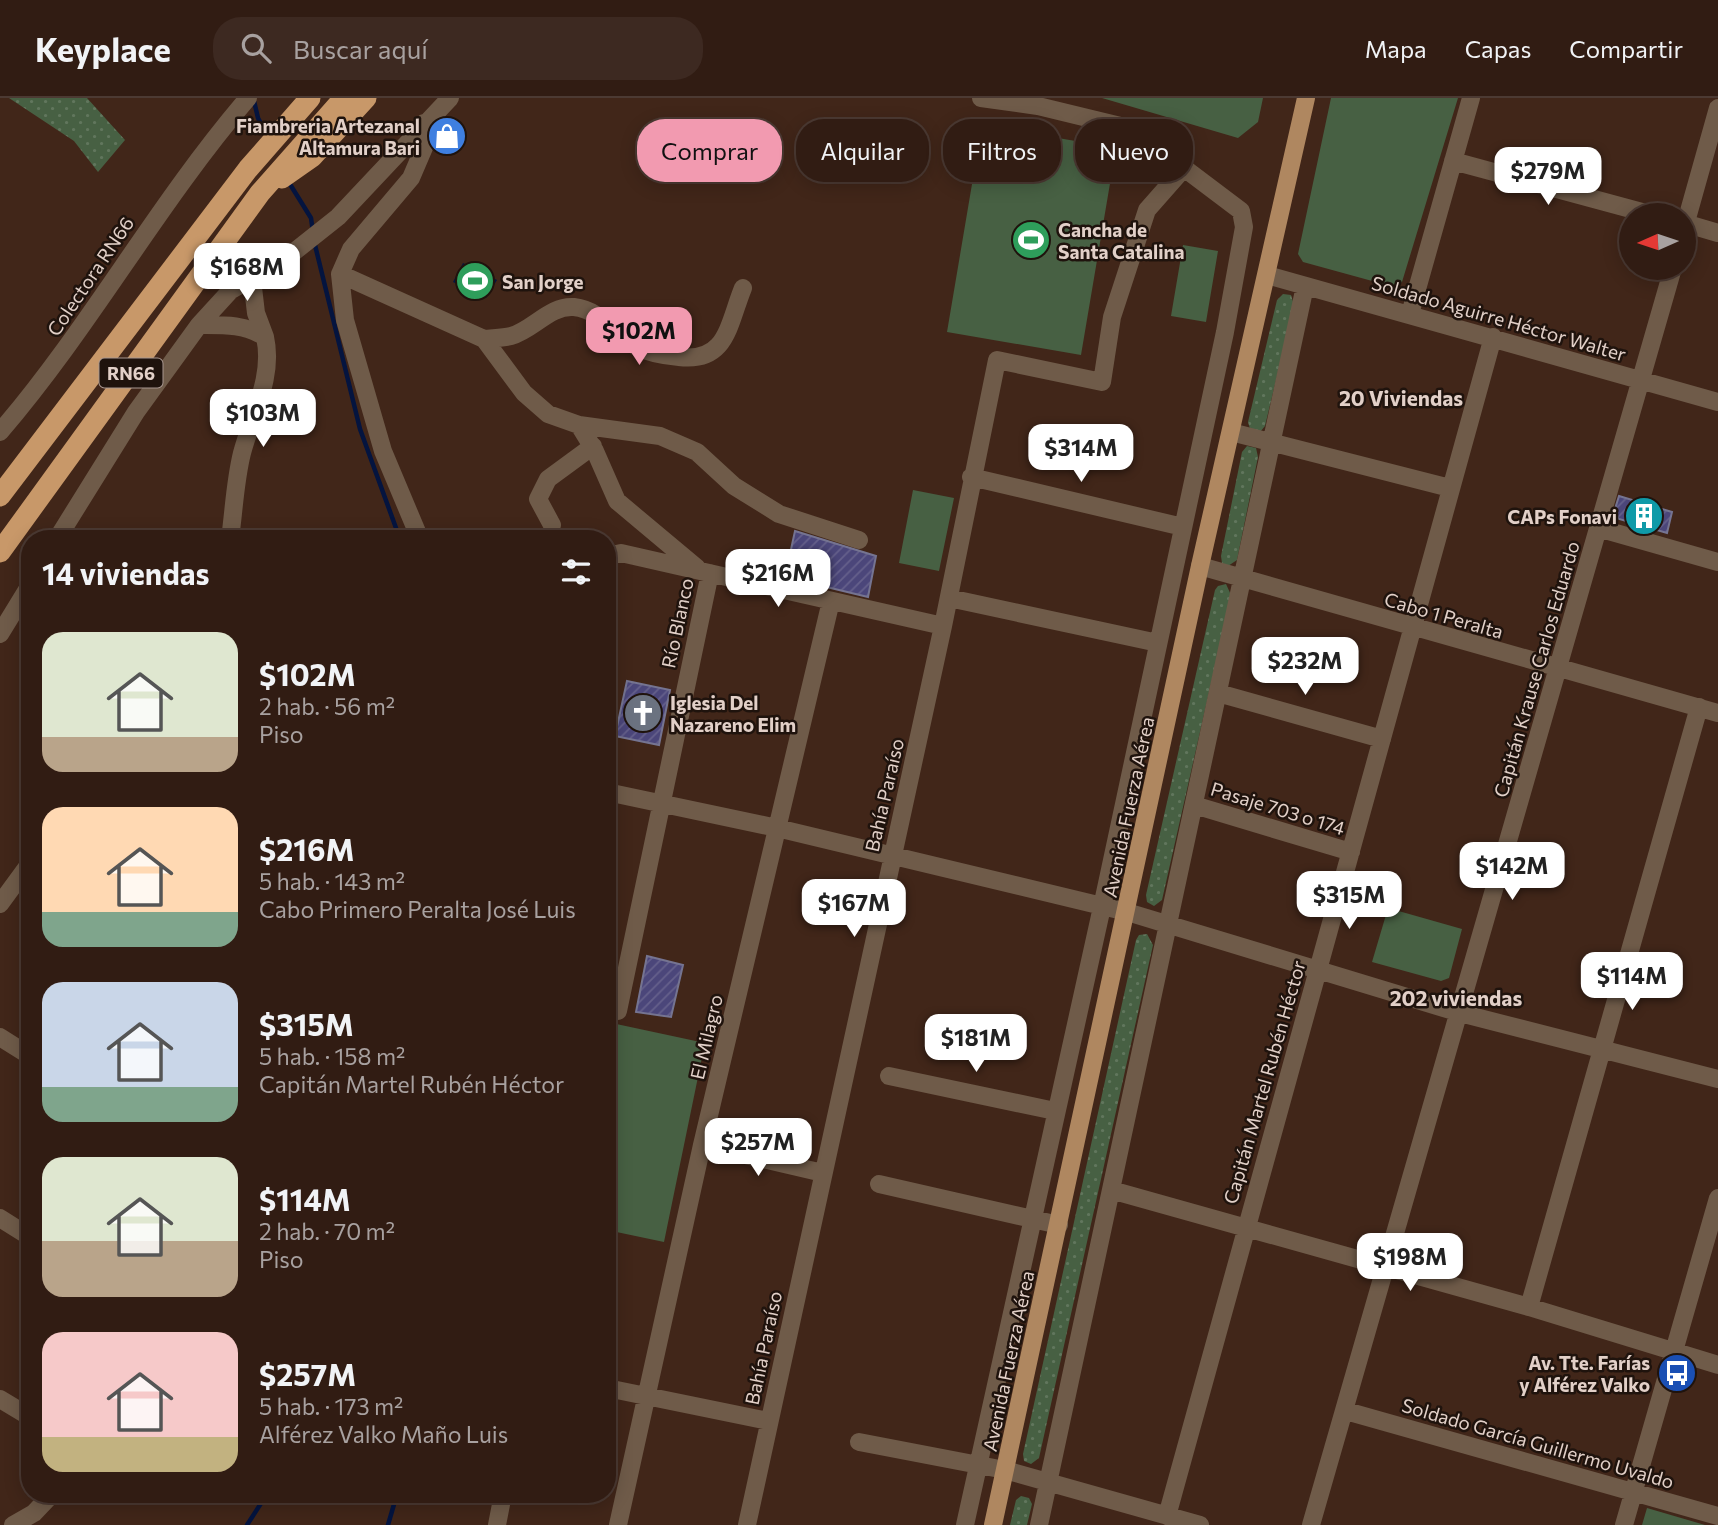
<!DOCTYPE html>
<html lang="es">
<meta charset="utf-8">
<style>
body{margin:0;font-family:Commissioner,sans-serif;background:#3d2921;color:#f1f3f6;height:100vh;display:flex;flex-direction:column;font-size:26px;white-space:nowrap}
*{box-sizing:border-box;margin:0}
p{font-size:23px;color:#a8a1a0}
.icon{flex:none;width:38px;height:38px;fill:none;stroke:currentColor;stroke-width:2;stroke-linecap:round;stroke-linejoin:round}
.map{position:relative;flex:1;overflow:hidden}
.side{position:absolute;left:21px;top:432px;width:595px;height:973px;display:flex;flex-direction:column;background:#311c13;border-radius:28px;box-shadow:0 4px 18px #0003,0 0 0 2px #4c3a33}
.side>*{flex:none}
.guide{position:absolute;left:637px;top:21px;width:665px;height:63px;display:flex;gap:14px}
.needle{width:46px;rotate:267deg}
.tools{position:absolute;left:1619px;top:105px;display:grid;gap:14px}
.tools a{display:grid;place-items:center;width:77px;height:77px;border-radius:50%;background:#311c13;box-shadow:0 4px 18px #0003,0 0 0 2px #4c3a33;font-size:35px}
.price{position:absolute;translate:-50% -60px;padding:0 16px;border-radius:14px;background:#fff;color:#222;font-size:23px;line-height:46px;filter:drop-shadow(0 2px 4px #0008)}
.price::after{content:'';position:absolute;left:50%;top:42px;width:21px;height:16px;margin-left:-10px;background:inherit;clip-path:polygon(0 0,100% 0,50% 100%)}
.price.current{background:#f29ab0;color:#111}
ul{padding:0;list-style:none}
li{display:flex;align-items:center;gap:21px;height:175px;padding:0 21px}
li span{display:grid;place-items:center;flex:none;width:196px;height:140px;border-radius:21px;color:#555}
li>.icon{margin-inline-start:auto}
span .icon{width:84px;height:84px;fill:#fffc;stroke-width:1}
li b{font-size:30px}
h2{display:flex;justify-content:space-between;align-items:center;height:84px;padding:0 21px;font-size:30px}
.chip{padding:0 24px;border-radius:28px;background:#311c13;box-shadow:0 4px 18px #0003,0 0 0 2px #4c3a33;font-size:24px;line-height:63px}
.chip.current{background:#f29ab0;color:#111}
header{display:flex;align-items:center;gap:42px;box-sizing:border-box;height:98px;padding:0 35px;background:#311c13;border-bottom:2px solid #4c3a33}
header strong{font-size:33px}
nav{display:flex;gap:38px;margin-inline-start:auto;font-size:24px}
.search{width:490px;height:63px;background:#3d2921;display:flex;align-items:center;gap:18px;box-sizing:border-box;padding:0 24px;border-radius:28px;color:#a8a1a0;font-size:26px}
.map>svg:first-child{display:block}
.grass{fill:url(#grass-dots)}
.park{fill:#476043}
.water{fill:#04143f}
.lines{fill:none;stroke-linecap:round;stroke-linejoin:round}
.stream{stroke:#04143f;stroke-width:4.5}
.building{fill:url(#building-hatch);stroke:#757491;stroke-width:2}
.minor{stroke:#6f5b49;stroke-width:18}
.major{stroke:#af8760;stroke-width:18}
.highway{stroke:#c89869;stroke-width:21}
.labels{text-anchor:middle;dominant-baseline:central;stroke-width:5;stroke-linejoin:round;paint-order:stroke}
.shield{fill:#1f130d;stroke:#a89790;stroke-width:2}
.shield-label{font-size:18px;font-weight:bold;fill:#e2d0c8}
.poi-label{font-size:19px;font-weight:bold;fill:#e2d0c8;stroke:#1f130d;text-anchor:end}
.street-label{font-size:19px;fill:#e2d0c8;stroke:#1f130d}
.neighbourhood-label{font-size:21px;font-weight:bold;fill:#e2d0c8;stroke:#1f130d}
</style>
<header>
<strong>Keyplace</strong>
<div class="search"><svg class="icon" aria-label="search" viewBox="0 0 24 24"><circle cx="10" cy="10" r="6"/><path d="M15 15l6 6"/></svg>Buscar aquí</div>
<nav><a>Mapa</a><a>Capas</a><a>Compartir</a></nav>
</header>
<div class="map">
<svg width="1718" height="1427" viewBox="0 0 1718 1427">
<defs>
<pattern id="grass-dots" width="8" height="8" patternUnits="userSpaceOnUse" patternTransform="scale(1.75)"><rect width="8" height="8" fill="#476043"/><path d="M2 2h.1M6 6h.1" fill="none" stroke="#61765d" stroke-width="1.8" stroke-linecap="round"/></pattern>
<pattern id="building-hatch" width="6" height="6" patternUnits="userSpaceOnUse" patternTransform="scale(1.75)"><rect width="6" height="6" fill="#4b467a"/><path d="M-1 1l2-2M0 6l6-6M5 7l2-2" fill="none" stroke="#65608b"/></pattern>
</defs>
<rect width="100%" height="100%" fill="#412619"/>
<path class="grass" d="M9,0H87L125,42L98,74L74,43Z
M1283,196L1291,197L1294,207L1265,328L1260,334L1250,331L1248,324L1277,202Z
M1247,348L1256,350L1258,359L1237,462L1228,468L1222,465L1221,458L1242,354Z
M1226,486L1231,497L1162,802L1154,808L1147,804L1146,797L1215,492L1218,488Z
M1147,836L1153,847L1039,1360L1031,1366L1024,1363L1023,1356L1136,842L1139,837Z
M1021,1398L1029,1400L1032,1406L1027,1427H1010L1016,1402Z"/>
<path class="park" d="M1102,0H1263L1258,24L1238,40Z
M1331,0H1458L1402,184L1394,189L1303,164L1298,156Z
M982,27L1116,50L1081,257L947,234Z
M1183,147L1218,153L1206,224L1171,218Z
M913,392L954,400L939,473L899,465Z
M1388,810L1462,831L1449,880L1441,883L1372,864Z
M607,924L705,945L664,1144L607,1132Z
M1647,1410L1705,1427H1642Z"/>
<path class="water" d="M463,165L497,182L486,200L453,184Z"/>
<g class="lines">
<path class="stream" d="M254,3L258,20L267,37
M288,83L311,120L313,134
M314,143L360,331L400,441
M247,1427L267,1396
M388,1427L397,1396"/>
</g>
<path class="building" d="M1619,398L1672,414L1667,435L1619,421L1614,414Z
M795,433L876,458L868,499L785,479Z
M627,583L670,592L659,647L615,638Z
M647,858L683,867L671,919L636,914Z"/>
<g class="lines">
<path class="minor" d="M1453,63L1653,117
M1684,125L1718,135
M1684,131L1718,10
M340,176L484,241L524,295L548,316L579,327L660,338L697,354L734,388L779,416L859,442
M1267,177L1718,304
M252,181L256,215L265,239
M1410,216L1471,0
M199,227C224,227 244,226 265,239C274,279 252,317 242,355C235,383 234,412 230,441
M484,241C493,240 503,240 511,238C533,232 550,207 574,209C601,212 615,236 637,249C649,255 666,258 679,259C727,265 728,227 743,190
M579,327L595,353L617,403L697,470
M0,334C91,228 157,106 248,0
M1231,334L1450,390
M971,379L1183,429
M552,427L538,401L548,381L593,348
M1598,430L1718,464
M57,441L136,314L199,227L231,192L280,165L338,119L450,0
M420,441L383,353L345,222L340,176L351,151L411,80L426,45L424,25
M607,458L621,455L943,528
M1200,468L1718,615
M949,500L1158,545
M0,536L30,487
M1218,595L1382,641
M607,694L777,730L1127,814L1460,915L1718,981
M1194,707L1351,754
M0,806L30,765
M618,913L710,475
M0,939L30,958
M889,978L1055,1013
M702,1047L823,1075
M879,1086L1059,1127
M1111,1092L1529,1209L1718,1267
M0,1120L30,1139
M1529,1209L1699,609
M607,1290L768,1323
M0,1301L30,1319
M1346,1313L1718,1418
M859,1344L1005,1372L1200,1427
M1167,1418L1493,239
M13,1427L34,1415L52,1396
M497,1427L503,1396
M618,1427L702,1047L831,503
M747,1427L943,528L997,262L1102,284L1112,219L1147,112L1184,70
M965,1427L1102,809L1225,234L1244,129L1241,113L1184,70L1149,38L1137,32L1038,8L981,0
M1039,1427L1305,188
M1311,1427L1673,170
M1624,1427L1718,1100"/>
<path class="major" d="M993,1427L1200,468L1306,0"/>
<path class="highway" d="M282,80L312,59L366,0
M0,398L248,71L310,0
M0,454L260,95L344,0"/>
</g>
<defs>
<symbol id="shop-disc" viewBox="-11 -11 22 22"><circle r="9.5" fill="#3f7fe0" stroke="#1f130d"/><path d="M-5-2.5h2.3a2.7 3.5 0 0 1 5.4 0H5L5.5 6h-11ZM-1.5-2.5h3a1.5 2.3 0 0 0-3 0Z" fill="#fff"/></symbol>
<symbol id="stadium-disc" viewBox="-11 -11 22 22"><circle r="9.5" fill="#2e9e5b" stroke="#1f130d"/><path d="M0-5a6.5 5 0 1 0 0 10a6.5 5 0 1 0 0-10ZM-3.5-1.8h7v3.6h-7Z" fill="#fff"/></symbol>
<symbol id="building-disc" viewBox="-11 -11 22 22"><circle r="9.5" fill="#0f9aa8" stroke="#1f130d"/><path d="M-4-6H4V6H1V3H-1V6H-4ZM-2.5-4.3h1.7v1.8h-1.7ZM.8-4.3h1.7v1.8H.8ZM-2.5-1h1.7V.8h-1.7ZM.8-1h1.7V.8H.8Z" fill="#fff"/></symbol>
<symbol id="church-disc" viewBox="-11 -11 22 22"><circle r="9.5" fill="#6b7280" stroke="#1f130d"/><path d="M-1.2-6h2.4v3.5h3.3v2.4h-3.3V6h-2.4V-.1h-3.3v-2.4h3.3Z" fill="#fff"/></symbol>
<symbol id="bus-disc" viewBox="-11 -11 22 22"><circle r="9.5" fill="#1a4fb4" stroke="#1f130d"/><path d="M-5-6H5V4H4V6H2V4H-2V6H-4V4H-5ZM-3.5-4V0h7V-4ZM-3.5 1.2v1.5H-2V1.2ZM2 1.2v1.5H3.5V1.2Z" fill="#fff"/></symbol>
</defs>
<g fill-rule="evenodd">
<use href="#shop-disc" x="425" y="16" width="44" height="44"/>
<use href="#stadium-disc" x="1009" y="120" width="44" height="44"/>
<use href="#stadium-disc" x="453" y="161" width="44" height="44"/>
<use href="#building-disc" x="1622" y="396" width="44" height="44"/>
<use href="#church-disc" x="621" y="593" width="44" height="44"/>
<use href="#bus-disc" x="1655" y="1253" width="44" height="44"/>
</g>
<g class="labels">
<rect class="shield" x="99.5" y="260.5" width="63" height="29" rx="5"/>
<g class="shield-label">
<text x="131" y="275">RN66</text>
</g>
<g class="poi-label">
<text x="420" y="27">Fiambreria Artezanal<tspan x="420" dy="22">Altamura Bari</tspan></text>
<text x="1058" y="131" text-anchor="start">Cancha de<tspan x="1058" dy="22">Santa Catalina</tspan></text>
<text x="502" y="183" text-anchor="start">San Jorge</text>
<text x="1617" y="418">CAPs Fonavi</text>
<text x="670" y="604" text-anchor="start">Iglesia Del<tspan x="670" dy="22">Nazareno Elim</tspan></text>
<text x="1650" y="1264">Av. Tte. Farías<tspan x="1650" dy="22">y Alférez Valko</tspan></text>
</g>
<g class="street-label">
<text transform="translate(90 178) rotate(-56)">Colectora RN66</text>
<text transform="translate(1499 220) rotate(16)">Soldado Aguirre Héctor Walter</text>
<text transform="translate(1444 517) rotate(16)">Cabo 1 Peralta</text>
<text transform="translate(677 525) rotate(-78)">Río Blanco</text>
<text transform="translate(1536 571) rotate(-74)">Capitán Krause Carlos Eduardo</text>
<text transform="translate(884 697) rotate(-77)">Bahía Paraíso</text>
<text transform="translate(1128 709) rotate(-78)">Avenida Fuerza Aérea</text>
<text transform="translate(1278 710) rotate(17)">Pasaje 703 o 174</text>
<text transform="translate(706 939) rotate(-77)">El Milagro</text>
<text transform="translate(1264 984) rotate(-74)">Capitán Martel Rubén Héctor</text>
<text transform="translate(763 1250) rotate(-78)">Bahía Paraíso</text>
<text transform="translate(1008 1263) rotate(-78)">Avenida Fuerza Aérea</text>
<text transform="translate(1538 1345) rotate(16)">Soldado García Guillermo Uvaldo</text>
</g>
<g class="neighbourhood-label">
<text x="1401" y="299">20 Viviendas</text>
<text x="1456" y="899">202 viviendas</text>
</g>
</g>
</svg>
<div class="tools">
<a><svg class="needle" viewBox="-14 -14 28 28"><path d="M0-13l5 13h-10z" fill="#e53935"/><path d="M0 13l5-13h-10z" fill="#a8a1a0"/></svg></a>
</div>
<b class="price" style="left:1548px;top:109px">$279M</b>
<b class="price" style="left:247px;top:205px">$168M</b>
<b class="price current" style="left:639px;top:269px">$102M</b>
<b class="price" style="left:263px;top:351px">$103M</b>
<b class="price" style="left:1081px;top:386px">$314M</b>
<b class="price" style="left:778px;top:511px">$216M</b>
<b class="price" style="left:1305px;top:599px">$232M</b>
<b class="price" style="left:1512px;top:804px">$142M</b>
<b class="price" style="left:1349px;top:833px">$315M</b>
<b class="price" style="left:854px;top:841px">$167M</b>
<b class="price" style="left:1632px;top:914px">$114M</b>
<b class="price" style="left:976px;top:976px">$181M</b>
<b class="price" style="left:758px;top:1080px">$257M</b>
<b class="price" style="left:1410px;top:1195px">$198M</b>
<div class="guide">
<a class="chip current">Comprar</a>
<a class="chip">Alquilar</a>
<a class="chip">Filtros</a>
<a class="chip">Nuevo</a>
</div>
<section class="side">
<h2>14 viviendas<svg class="icon" aria-label="filters" viewBox="0 0 24 24"><path d="M4 7h16M4 17h16"/><circle cx="9" cy="7" r="2"/><circle cx="15" cy="17" r="2"/></svg></h2>
<ul>
<li><span style="background:linear-gradient(#dfe7d0 75%,#b9a48a 0)"><svg class="icon" aria-label="home" viewBox="0 0 24 24"><path d="M3 11l9-7 9 7M6 9v11h12V9"/></svg></span><div><b>$102M</b><p>2 hab. · 56 m²</p><p>Piso</p></div></li>
<li><span style="background:linear-gradient(#ffd9b3 75%,#7fa58c 0)"><svg class="icon" aria-label="home" viewBox="0 0 24 24"><path d="M3 11l9-7 9 7M6 9v11h12V9"/></svg></span><div><b>$216M</b><p>5 hab. · 143 m²</p><p>Cabo Primero Peralta José Luis</p></div></li>
<li><span style="background:linear-gradient(#c9d6e8 75%,#7fa58c 0)"><svg class="icon" aria-label="home" viewBox="0 0 24 24"><path d="M3 11l9-7 9 7M6 9v11h12V9"/></svg></span><div><b>$315M</b><p>5 hab. · 158 m²</p><p>Capitán Martel Rubén Héctor</p></div></li>
<li><span style="background:linear-gradient(#dfe7d0 60%,#b9a48a 0)"><svg class="icon" aria-label="home" viewBox="0 0 24 24"><path d="M3 11l9-7 9 7M6 9v11h12V9"/></svg></span><div><b>$114M</b><p>2 hab. · 70 m²</p><p>Piso</p></div></li>
<li><span style="background:linear-gradient(#f6c9c9 75%,#c2b280 0)"><svg class="icon" aria-label="home" viewBox="0 0 24 24"><path d="M3 11l9-7 9 7M6 9v11h12V9"/></svg></span><div><b>$257M</b><p>5 hab. · 173 m²</p><p>Alférez Valko Maño Luis</p></div></li>
</ul>
</section>
</div>
